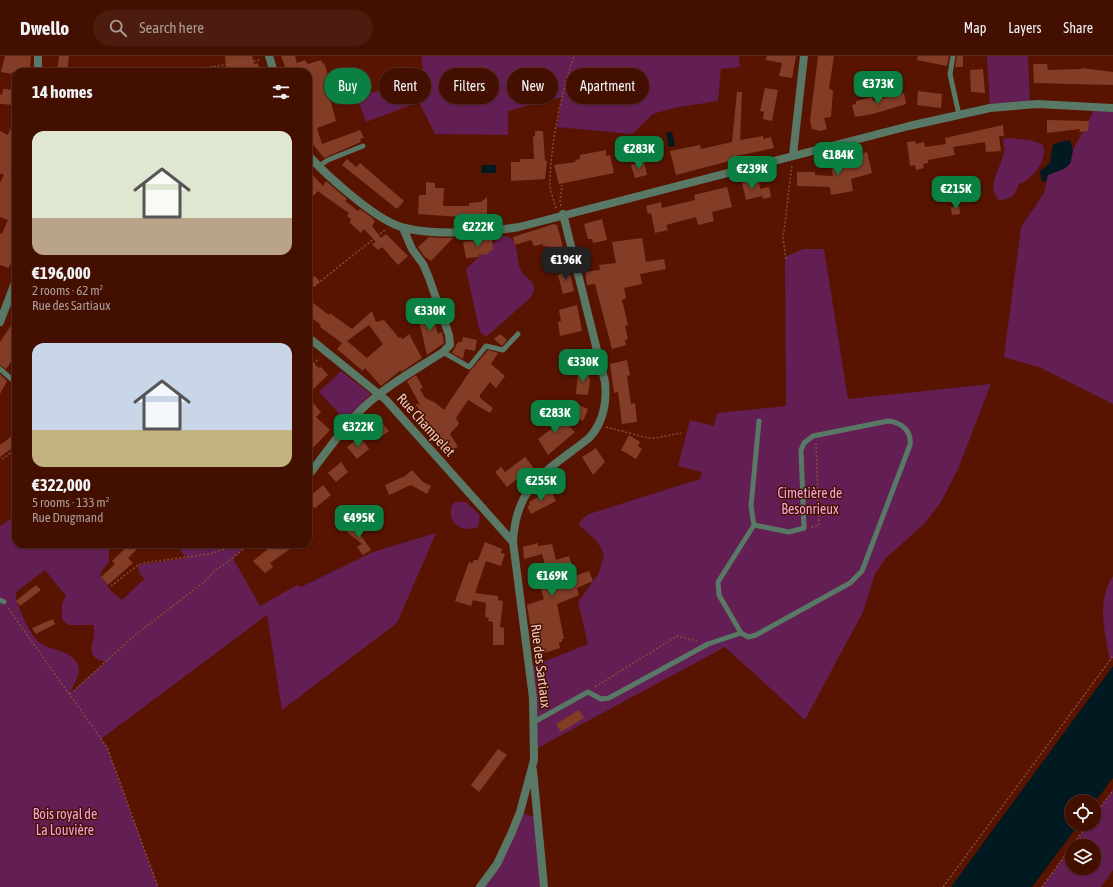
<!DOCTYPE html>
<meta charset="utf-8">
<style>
body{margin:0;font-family:"Asap Condensed",sans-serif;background:#4c1d0f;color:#f1f3f6;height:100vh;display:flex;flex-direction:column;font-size:15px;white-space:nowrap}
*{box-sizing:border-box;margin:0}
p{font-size:13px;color:#ae9c99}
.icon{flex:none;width:22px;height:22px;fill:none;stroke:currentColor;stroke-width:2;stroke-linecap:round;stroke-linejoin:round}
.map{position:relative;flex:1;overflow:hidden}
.side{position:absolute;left:12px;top:12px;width:300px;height:480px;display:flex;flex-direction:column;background:#420f00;border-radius:12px;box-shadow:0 1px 3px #0004,0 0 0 1px #5a2f22}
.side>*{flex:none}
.banner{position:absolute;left:324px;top:12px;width:380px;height:36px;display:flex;gap:8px}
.buttons{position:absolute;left:1065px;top:739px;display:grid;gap:8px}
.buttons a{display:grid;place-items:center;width:36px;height:36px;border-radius:50%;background:#420f00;box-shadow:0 1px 3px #0004,0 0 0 1px #5a2f22;font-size:20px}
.price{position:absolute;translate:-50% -34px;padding:0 9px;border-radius:8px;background:#0b8043;color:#fff;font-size:13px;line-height:26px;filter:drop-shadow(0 1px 2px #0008)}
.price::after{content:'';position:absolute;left:50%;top:24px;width:12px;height:9px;margin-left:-6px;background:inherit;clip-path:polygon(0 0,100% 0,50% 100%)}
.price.selected{background:#222;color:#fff}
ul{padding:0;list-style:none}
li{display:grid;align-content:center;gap:8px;height:212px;padding:0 20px}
li span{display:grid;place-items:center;height:124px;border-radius:12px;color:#555}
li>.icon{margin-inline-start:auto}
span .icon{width:72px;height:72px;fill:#fffc;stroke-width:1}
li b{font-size:17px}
h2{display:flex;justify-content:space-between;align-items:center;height:48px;padding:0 20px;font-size:17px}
.pill{padding:0 14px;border-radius:18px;background:#420f00;box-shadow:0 1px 3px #0004,0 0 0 1px #5a2f22;font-size:14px;line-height:36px}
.pill.selected{background:#0b8043;color:#fff}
header{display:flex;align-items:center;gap:24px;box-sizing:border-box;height:56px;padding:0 20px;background:#420f00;border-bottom:1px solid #5a2f22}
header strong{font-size:19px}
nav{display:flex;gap:22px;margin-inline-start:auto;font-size:14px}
.search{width:280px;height:36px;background:#4c1d0f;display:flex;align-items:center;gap:10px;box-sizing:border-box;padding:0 14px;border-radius:22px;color:#ae9c99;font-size:15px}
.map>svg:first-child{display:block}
.green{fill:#631e54;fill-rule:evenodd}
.water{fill:#011920}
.building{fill:#833d27;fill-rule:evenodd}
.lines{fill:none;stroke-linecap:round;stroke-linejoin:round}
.path{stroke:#874b39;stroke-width:1.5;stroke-dasharray:2 2;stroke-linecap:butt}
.service{stroke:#597865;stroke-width:5}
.minor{stroke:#597865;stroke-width:8}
.labels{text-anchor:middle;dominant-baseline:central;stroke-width:3;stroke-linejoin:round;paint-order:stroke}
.street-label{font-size:14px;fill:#f5cbbe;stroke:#451202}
.park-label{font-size:14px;fill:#f3a3dc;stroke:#451202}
</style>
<header>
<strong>Dwello</strong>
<div class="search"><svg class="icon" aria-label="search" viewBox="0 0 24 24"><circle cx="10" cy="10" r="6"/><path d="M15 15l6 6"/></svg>Search here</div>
<nav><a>Map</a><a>Layers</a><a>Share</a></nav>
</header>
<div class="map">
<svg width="1113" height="831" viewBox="0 0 1113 831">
<rect width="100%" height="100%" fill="#581400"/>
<path class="green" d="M421,0H739L740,11L721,13L718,45L673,52L653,58L632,78L557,71L562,41L508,55V79L435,78L419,46L366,66L357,42L424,20Z
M987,0H1028L1030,48L990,52Z
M1094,50L1113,52V348L1041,312L1004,301L1021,171L1044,137L1048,119L1070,108L1073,94L1093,56Z
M1008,82L1031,84L1043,89C1048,104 1032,124 1019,128C1015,140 1011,144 998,144C986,128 1001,113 1004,96C1005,92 1003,87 1003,83Z
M502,180C521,180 515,202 521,215C524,221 533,223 534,232C535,236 532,239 529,243L487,280L483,279L479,273L466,213Z
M803,193H824L848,343L991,328L958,413L941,446L925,467L886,502L875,518L863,556L805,664L725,591L534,694L528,612L588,588L578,546L599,517L604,498L597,485L579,469L580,465L589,458L700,423L702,416L678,410L690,364L714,370L717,357L786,350L785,201Z
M341,315L371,338L345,364L319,336Z
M455,446H466L480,459L478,471C461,477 446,467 452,449Z
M16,459V488H116L109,493V506L103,513L100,519L111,535L122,544L144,523L139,516L138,509L186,502L176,488H249L233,502L260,550L297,529L301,531L373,496L436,477L397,567L282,654L267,559L101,683L107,691L158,831H0V470ZM45,514L66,540L62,548V564L69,569H93C99,584 79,600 106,606L70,638C72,630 82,618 78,609C71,593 50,595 39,586C31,580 13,544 16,536Z
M1113,520V600L1110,605C1105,577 1096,546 1113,520Z
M1113,734V814L1101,831H1042L1072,790V812H1094V790H1072L1088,768H1094V760Z
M520,756L537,762L544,831H480L497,808Z"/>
<path class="water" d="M672,76L675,90L669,91L666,77Z
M1070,84L1073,94L1070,108L1064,113L1048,119L1046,125L1042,126L1040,115L1050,107L1053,88Z
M482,109H496V117H481Z
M1113,610V722L1094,747L1072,746V768H1079L1032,831H951Z"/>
<path class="building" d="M5,0H31L30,16H12V18L1,16Z
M59,0H69L67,16H57Z
M225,0H252L254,8L258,7L259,15L229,16V12L226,13Z
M281,0H295L297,7L305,4L308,8L321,4L323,8L324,7L334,37L329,39L336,65L317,72L322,88L360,74L364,82L360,83L361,86L324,102L308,82V16H287Z
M767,0H796L792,22L779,20L782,7L766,4Z
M818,0H834L829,32L833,35L831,61L824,62L827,73L821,75L812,73L810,65Z
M918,0H949L947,10L917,4Z
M957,0H963V11H955Z
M1033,8H1047L1048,14L1081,13V12L1113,16V29L1034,27Z
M983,13L985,37L971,36L970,14Z
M765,32L778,34L772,65L763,63L764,56L760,55Z
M3,33L16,34V49L0,48V38L2,39Z
M918,35L942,38L941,52L917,49Z
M737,36H742L740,84L763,80V83L771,81L774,92L737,100V103L676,119L670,95L700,89L701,93L732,86Z
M904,37L906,48L873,58L855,61L852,49L856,48V45L872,41L873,45Z
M1047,64L1089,65L1088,75L1079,76L1080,73L1047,77Z
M1003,69L1004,80H999L1001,95L986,96L985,86L953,91L955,99L928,104V107L923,108L924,112L916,114L915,109L910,110L907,86L915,85L916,88L924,86L925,91L946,88L945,82Z
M10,73L16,76V110L11,127L16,128V193L9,212L0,209V177L2,178L8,164L0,161V127L4,118L0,116V75L8,79Z
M535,75H543L545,105H547L545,123L511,125V106H520V103H534L533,80H535Z
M606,94V100L610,99L614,117L559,128L554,109L576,106L575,104L580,103V99Z
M867,96L872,117L851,123L853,135L831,139L830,131L797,130V116H815V119L833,120L831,111L856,106L854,100Z
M347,103L356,111L360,107L404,145L397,153L342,109Z
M644,106L647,119L635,122L631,109Z
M308,114L323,130L326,125L347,143L345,145L358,155L360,153L371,161L375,165L372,170L381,182L386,178L408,200L398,209L382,191L378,194L372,188L376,186L364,173L361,177L350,167L351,163L347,160L349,157L323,139L318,135L308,145Z
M758,123L762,140L746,144L742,127Z
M426,126L435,127V132H444L443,150H469V147L481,146L487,141V169H474V162L418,158L419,139H426Z
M727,131L732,151L712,156L714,165L698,169L696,161L666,169L668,174L655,177L651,157L648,158L646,150L661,146L662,152L695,144L694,139Z
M769,131L771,141L763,143L760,133Z
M959,150L960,158L952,159L951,151Z
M602,163L607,184L593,187L592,183H588L584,168Z
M554,168L557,169L564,195L551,198L549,191L543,190V188L534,190L531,184L515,189L513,181Z
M429,181L438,182H453L431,205L425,201L418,191Z
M642,182L646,206L664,203L666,213L640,218L642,228L624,232L626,242L622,244L628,269L625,270L628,283L625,284L626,289L612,293L595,228L587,229L585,216L600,214L599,209L616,207L612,186Z
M492,183L493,194L488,196V198L479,199V201L466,202L463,186Z
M568,210L574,235L563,238L558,219L561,218L560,213Z
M315,220L320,226L308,235V225Z
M308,243L329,259L330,257L352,273L372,255L376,266L384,264L399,282L400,281L403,283L409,278L422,302L401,316V314L381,330L365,312L363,315L337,293L342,287L320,271L321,269L308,259ZM369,269L383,288L367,302L347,285Z
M577,249L582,275L560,280L558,266L561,265L559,254Z
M424,254L425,258L431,256L438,278L442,276L444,287L427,299L417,256Z
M16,262V298L6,313L0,309V286Z
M500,278L507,284L502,290L494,283Z
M463,281L477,284L475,295L465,293L463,303L452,297L458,286H462Z
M488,294L498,297L491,308L505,320L496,332L490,326L480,339V342L493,352L490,357L468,344L456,362L459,368L450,378L458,391L453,393L448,399L441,392L415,347L420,349L407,325L416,319L423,332L420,333L425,342L434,346L444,354L470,315Z
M308,303L319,312L321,311L328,319L308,338Z
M627,304L630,319L627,320L631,348L635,347L637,366L622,368L618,336L614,337L610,308Z
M587,314L590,323L588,339L576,338L578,316Z
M0,318L7,325L0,338Z
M308,341L321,356L316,361L330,374L308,397Z
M574,347L588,353L583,365L569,359Z
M548,355L559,365L562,363L575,376L548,399L538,383L554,371L544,359Z
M376,360L389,375L382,380L377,374L371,379L364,369Z
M16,377V389L0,401V389Z
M629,379L640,386L638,390L642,393L636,403L621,394Z
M360,381L369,393L357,403L347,391Z
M596,392L605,406L593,419L582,401Z
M525,401L533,411L507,431L495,416L501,411L505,416Z
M341,406L348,416L336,426L328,417Z
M412,414L423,426L431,430L427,438L411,429L389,439L385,429L405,420Z
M323,429L331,439L315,452L308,446V442Z
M551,434L556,445L531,458L527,450L530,449L529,446Z
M354,467L363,474L360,478L371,494L363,499L357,491L362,488L347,476Z
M485,486L502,493L501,497L505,498L501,510L486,505L475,537L498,540V544L503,545L500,571L504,572V589H493V566L488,565L489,562L485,561L486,547L473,544L471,550L455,545L469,506L472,507L474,504H478Z
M538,487V490L552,488L556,504L569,500L575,520L589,515L593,525L577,532L579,539L557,548L564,583H562V586H559L560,592L535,600L527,549L544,543L536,518L547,515L542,498L524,503L523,491Z
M130,488H142L128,502L133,507L108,529L101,521L115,508L112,505Z
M274,488H297L270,507L273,511L265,517L253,505Z
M36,529L41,534L20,550L16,545Z
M53,563L55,568L36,578L32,572Z
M579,654L584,662L561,676L556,668Z
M498,693L507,699L479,736L471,729Z"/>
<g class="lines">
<path class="path" d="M174,16L260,4
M0,117L16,122
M561,150L560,145L562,129
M556,152C554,144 549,133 550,125C551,85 561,38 574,0
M786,203L783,183L792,109
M308,235L385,174
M308,314L319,302
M606,371L648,382H656L681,377
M2,403L16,393
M811,471L817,470L819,468L816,387
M111,530L138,509L143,507L209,498L242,488
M8,552L107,691L158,831
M595,631L677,580L697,585
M70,638L135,579L203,527L216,514L233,502L249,488
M1094,760L1113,734
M1072,790L1088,768
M943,831L1113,600
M1042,831L1072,790"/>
<path class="service" d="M953,0L950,18L959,59
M319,110L328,104L363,90
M443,296L469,311L486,290L503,294L518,278
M0,313L16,327
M0,544L4,546
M741,577L719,539L718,526L754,469
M534,666L588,636L601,643L609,642L708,588L741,577L748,581L756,579L850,527L862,515L910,389C912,375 901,366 888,365L813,380L804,387L801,394L804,472L789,476L754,469L751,450L759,365"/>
<path class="minor" d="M269,0L274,16
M38,16V0
M308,99C326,119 371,159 396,169C424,181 489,176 519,171L909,70L990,52L1037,48L1113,52
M793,99L804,0
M0,266L16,224
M308,281L386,344L513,486
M308,420C326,397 343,371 364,351C387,329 417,313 443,296L450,289L449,279L429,222L423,208L412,193L403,172
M533,714L544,831
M480,831L497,808L512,776L520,756L534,704L533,642L513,486C516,427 548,415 589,382C604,366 607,347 605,326L563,158"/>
</g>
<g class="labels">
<g class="street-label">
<text transform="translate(426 369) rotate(48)">Rue Champelet</text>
<text transform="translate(541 610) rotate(83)">Rue des Sartiaux</text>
</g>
<g class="park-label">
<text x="810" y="437">Cimetière de<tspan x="810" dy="16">Besonrieux</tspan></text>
<text x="65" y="758">Bois royal de<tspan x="65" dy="16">La Louvière</tspan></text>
</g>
</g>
</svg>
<div class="buttons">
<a><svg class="icon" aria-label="locate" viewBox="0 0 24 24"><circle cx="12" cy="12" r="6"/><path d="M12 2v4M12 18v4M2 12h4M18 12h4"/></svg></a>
<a><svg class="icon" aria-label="layers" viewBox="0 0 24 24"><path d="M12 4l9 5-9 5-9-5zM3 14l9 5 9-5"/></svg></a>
</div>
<b class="price" style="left:878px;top:49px">€373K</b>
<b class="price" style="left:639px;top:114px">€283K</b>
<b class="price" style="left:838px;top:120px">€184K</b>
<b class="price" style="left:752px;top:134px">€239K</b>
<b class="price" style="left:956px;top:154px">€215K</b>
<b class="price" style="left:478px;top:192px">€222K</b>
<b class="price selected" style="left:566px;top:225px">€196K</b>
<b class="price" style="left:430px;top:276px">€330K</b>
<b class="price" style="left:583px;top:327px">€330K</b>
<b class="price" style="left:555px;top:378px">€283K</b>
<b class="price" style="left:358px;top:392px">€322K</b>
<b class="price" style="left:541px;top:446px">€255K</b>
<b class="price" style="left:359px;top:483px">€495K</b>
<b class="price" style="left:552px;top:541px">€169K</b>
<div class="banner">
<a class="pill selected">Buy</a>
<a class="pill">Rent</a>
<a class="pill">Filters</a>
<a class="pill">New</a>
<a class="pill">Apartment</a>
</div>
<section class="side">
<h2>14 homes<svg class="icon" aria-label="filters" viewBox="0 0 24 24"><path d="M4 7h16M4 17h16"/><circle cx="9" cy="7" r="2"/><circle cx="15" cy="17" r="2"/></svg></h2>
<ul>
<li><span style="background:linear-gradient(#dfe7d0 70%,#b9a48a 0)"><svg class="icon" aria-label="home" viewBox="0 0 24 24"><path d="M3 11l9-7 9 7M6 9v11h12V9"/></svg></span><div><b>€196,000</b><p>2 rooms · 62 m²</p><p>Rue des Sartiaux</p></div></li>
<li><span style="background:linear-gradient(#c9d6e8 70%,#c2b280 0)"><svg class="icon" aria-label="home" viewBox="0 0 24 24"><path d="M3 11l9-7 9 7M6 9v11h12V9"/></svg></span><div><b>€322,000</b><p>5 rooms · 133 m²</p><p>Rue Drugmand</p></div></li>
</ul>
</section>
</div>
